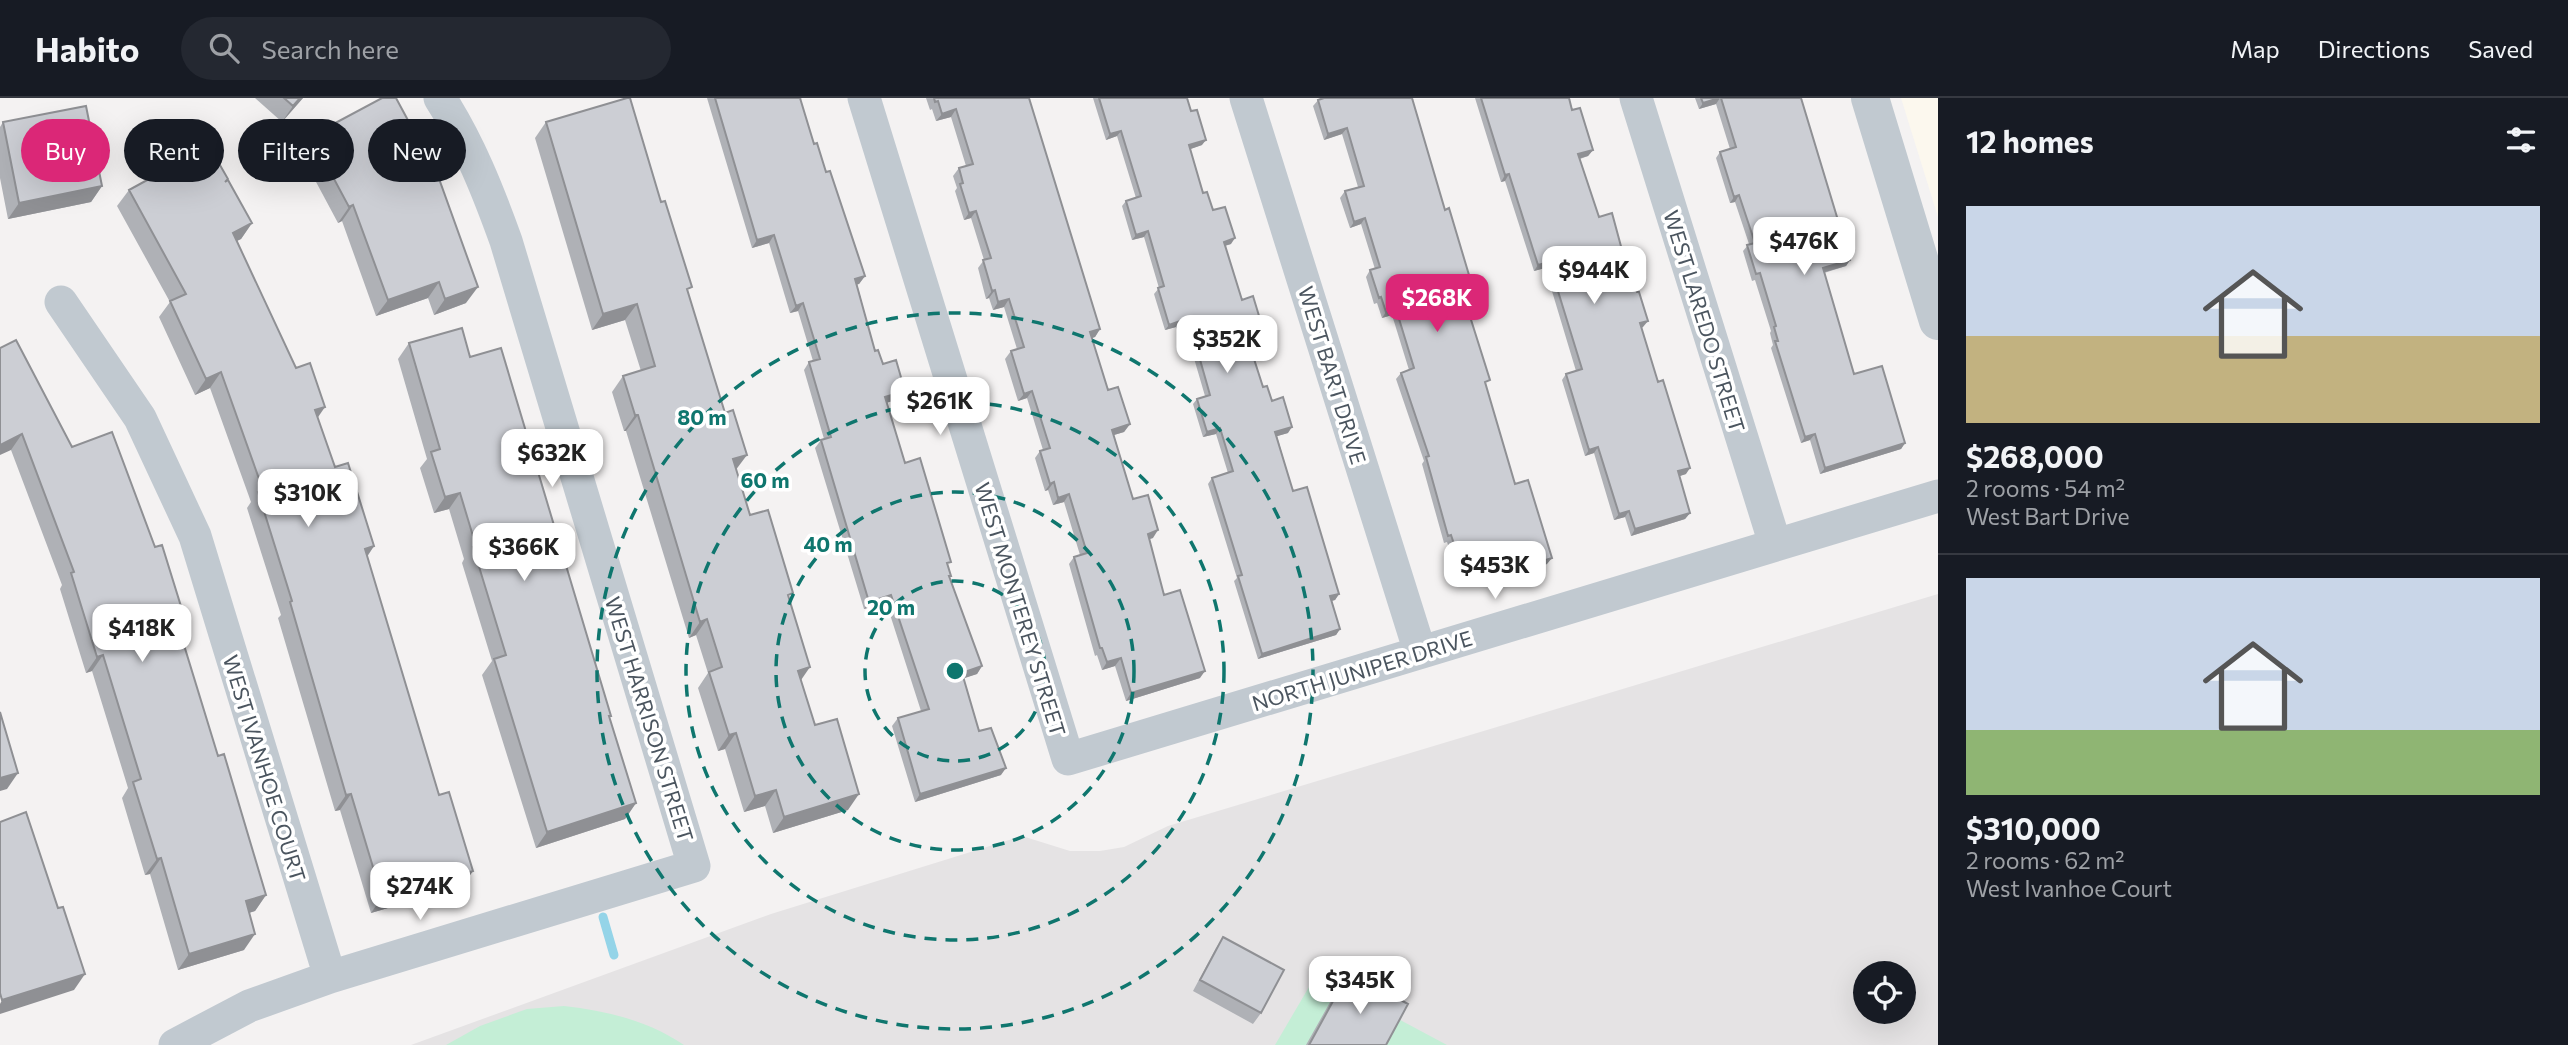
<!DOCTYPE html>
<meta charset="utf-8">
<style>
body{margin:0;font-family:Commissioner,sans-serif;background:#242831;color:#f1f3f6;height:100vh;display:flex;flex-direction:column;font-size:26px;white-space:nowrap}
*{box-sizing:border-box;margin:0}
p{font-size:23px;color:#9ea1a6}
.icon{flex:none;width:38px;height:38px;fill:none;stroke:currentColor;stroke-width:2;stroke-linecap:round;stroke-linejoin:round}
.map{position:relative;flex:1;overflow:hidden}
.drawer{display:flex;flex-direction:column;background:#171b24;width:630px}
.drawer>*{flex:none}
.banner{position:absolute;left:21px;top:21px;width:665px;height:63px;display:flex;gap:14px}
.buttons{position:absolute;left:1853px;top:863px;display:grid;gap:14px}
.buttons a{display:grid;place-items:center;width:63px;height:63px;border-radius:50%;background:#171b24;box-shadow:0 7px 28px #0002;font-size:35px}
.price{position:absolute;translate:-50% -60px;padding:0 16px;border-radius:14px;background:#fff;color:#222;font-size:23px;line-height:46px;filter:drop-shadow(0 2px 4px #0008)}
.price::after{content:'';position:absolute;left:50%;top:42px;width:21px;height:16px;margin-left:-10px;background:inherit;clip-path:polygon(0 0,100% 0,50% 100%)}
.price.current{background:#db2777;color:#fff}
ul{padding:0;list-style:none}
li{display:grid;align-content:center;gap:14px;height:371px;padding:0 28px}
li+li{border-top:2px solid #363941}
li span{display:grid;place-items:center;height:217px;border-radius:0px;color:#555}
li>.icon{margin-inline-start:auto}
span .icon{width:126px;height:126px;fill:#fffc;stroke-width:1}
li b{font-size:30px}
h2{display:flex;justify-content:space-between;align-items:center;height:84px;padding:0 28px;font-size:30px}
.chip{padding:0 24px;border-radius:32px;background:#171b24;box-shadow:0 7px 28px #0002;font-size:24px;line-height:63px}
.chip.current{background:#db2777;color:#fff}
header{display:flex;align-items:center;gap:42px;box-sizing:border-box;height:98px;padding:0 35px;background:#171b24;border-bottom:2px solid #363941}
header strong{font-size:33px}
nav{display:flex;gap:38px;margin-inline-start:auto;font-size:24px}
.search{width:490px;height:63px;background:#242831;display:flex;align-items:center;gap:18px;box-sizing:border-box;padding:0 24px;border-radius:38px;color:#9ea1a6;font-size:26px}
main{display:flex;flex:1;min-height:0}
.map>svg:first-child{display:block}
.commercial{fill:#fcf8ee}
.education{fill:#e5e3e4;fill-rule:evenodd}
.green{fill:#c4eed6}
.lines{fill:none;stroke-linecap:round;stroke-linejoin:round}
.stream{stroke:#94d4e8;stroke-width:9}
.minor{stroke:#c1c9d0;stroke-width:33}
.tertiary{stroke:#c1c9d0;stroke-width:38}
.wall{fill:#afb1b6}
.shaded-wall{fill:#8f9094}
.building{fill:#ccced4;stroke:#8f9094;stroke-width:2}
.ring{fill:none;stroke:#0f766e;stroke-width:3.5;stroke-dasharray:12 9}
.labels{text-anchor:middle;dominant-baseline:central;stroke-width:7;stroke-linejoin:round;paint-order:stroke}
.street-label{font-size:21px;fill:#4b555f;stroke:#fff}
.centre{fill:#0f766e;stroke:#fff;stroke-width:3.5}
.ring-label{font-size:21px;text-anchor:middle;font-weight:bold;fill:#0f766e;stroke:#fff;stroke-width:7;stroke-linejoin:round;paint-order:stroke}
</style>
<header>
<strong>Habito</strong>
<div class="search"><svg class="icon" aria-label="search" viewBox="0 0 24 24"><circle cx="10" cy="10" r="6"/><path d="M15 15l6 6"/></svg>Search here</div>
<nav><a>Map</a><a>Directions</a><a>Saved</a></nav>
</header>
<main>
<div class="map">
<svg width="1938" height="947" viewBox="0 0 1938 947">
<rect width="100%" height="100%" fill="#f4f2f2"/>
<path class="commercial" d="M1901,0H1938V119Z"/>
<path class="education" d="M1938,496V947H411L771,816L1022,738L1070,753H1100L1124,749L1168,728ZM1866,875H1904V914H1866Z"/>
<path class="green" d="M1316,877L1447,947H1275Z
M564,908C607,913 647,922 684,947H446L480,928L527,911Z"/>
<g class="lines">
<path class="stream" d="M603,819L614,857"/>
<path class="minor" d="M864,0L1068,661L1938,398
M1246,0L1420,554
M1636,0L1775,446
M61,204L140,320L195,438L330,879
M175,947L249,908L330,879L694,768L506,143C488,93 469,45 440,0"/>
<path class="tertiary" d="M1870,0L1938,223"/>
</g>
<path class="wall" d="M255,0H303L282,24Z
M707,0H802L800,1L814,46L826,74L865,178L859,186H857L875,253L883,266L905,293L899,301L886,305L905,365L948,469L949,480L982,568L977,576L963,580L979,633L1001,677L915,704L892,628L898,620L921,613L886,504L864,511L815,350L821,342L824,341L804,272L809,264L813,263L798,213L790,215L769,145L752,150Z
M926,0H1029L1100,231L1095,239L1092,240L1108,292L1130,326L1124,334L1114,337L1133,401L1153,440L1149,441L1164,497L1200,580L1126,603L1115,568L1102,572L1097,557L1095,558L1069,466L1074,459L1080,457L1064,404L1053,407L1048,392L1045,393L1035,360L1040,353L1043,352L1027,300L1018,303L1005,261L1011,253L1017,251L1004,209L993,212L989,200L986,201L978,170L984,162L971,120L964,122L955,93L957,90L953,78L959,70L966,68L951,19L936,23L932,11L930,12Z
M1093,0H1187L1202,47L1190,51L1203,95L1231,146L1225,148L1242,202L1259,237L1248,240L1263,289L1272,303L1288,335L1277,338L1293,393L1339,496L1335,502L1332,503L1340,531L1336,537L1258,561L1234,483L1237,480L1208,386L1212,380L1228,375L1216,336L1203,339L1193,306L1197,301L1205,298L1193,257L1186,259L1176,229L1165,232L1154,196L1159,190L1144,139L1132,142L1122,108L1126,103L1136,100L1117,38L1106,42Z
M1320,0H1412L1445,112L1472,187L1468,193L1462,195L1486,288L1515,386L1547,466L1476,488L1466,454L1452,458L1447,444L1444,445L1422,366L1424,363L1396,281L1401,275L1409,272L1392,217L1382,220L1377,205L1374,206L1366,179L1370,172L1375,171L1361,126L1350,130L1340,100L1345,93L1358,89L1342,36L1324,42L1313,8Z
M1475,0H1569L1572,12L1593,52L1588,58L1580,61L1599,119L1643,229L1641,230L1686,376L1679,378L1690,415L1685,421L1631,438L1625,419L1614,422L1594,355L1585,358L1562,282L1566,276L1576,273L1545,170L1534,173L1505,83L1501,84Z
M1695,0H1801L1850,162L1846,168L1824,175L1854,276L1905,345L1901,351L1820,376L1810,342L1801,345L1771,250L1773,247L1770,235L1771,233L1755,182L1752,183L1743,153L1749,146L1735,104L1730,105L1716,60L1720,54L1730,51L1716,6L1699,11Z
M3,24L102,88L91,104L8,121L0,80V29Z
M546,24L688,194L736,372L750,417L789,501L801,582L815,627L848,712L773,735L765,708L744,714L725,651L718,653L698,590L708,575L696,537L689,540L626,333H624L612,294L623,278L641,273L625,222L592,232L535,40Z
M311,38L466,205L434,217L428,200L376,218L342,123L338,125L300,54Z
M226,83L252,125L241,141L236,143L317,320L335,369L374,448L367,459L439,697L473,773L462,788L371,815L340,712L335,713L278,520L281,517L247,410L251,404L210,290L195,297L159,219L170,204L117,108L129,92Z
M409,245L470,259L609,620L636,705L625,721L536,750L482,577L492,563L462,465L464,461L449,411L434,415L420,370L427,361L398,261Z
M0,250L72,349L155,449L188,531L182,540L218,658L266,797L255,813L249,815L244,852L178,872L150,776L145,777L122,700L128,690L92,573L86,575L60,491L62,487L11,352Z
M1223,839L1261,915L1253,926L1193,893L1216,850Z
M1349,874L1386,947H1306L1338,890Z"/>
<path class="shaded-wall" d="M300,0H303L282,24L293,8Z
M1720,0L1716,6L1699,11L1703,5Z
M956,11L951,19L936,23L942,16Z
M1347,30L1342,36L1324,42L1328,36Z
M1121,33L1117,38L1106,42L1110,36Z
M1206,42L1202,47L1185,53L1189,47Z
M1593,52L1588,58L1574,62L1578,56Z
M1509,76L1505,83L1501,84L1505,77Z
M102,88L91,104L8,121L19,105Z
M1739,97L1735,104L1730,105L1734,99Z
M353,107L342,123L338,125L349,109Z
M976,113L971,120L964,122L969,115Z
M1365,120L1361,126L1350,130L1354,124Z
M252,125L241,141L221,151L233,135Z
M1148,133L1144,139L1132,142L1136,137Z
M774,137L769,145L752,150L757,142Z
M1235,140L1231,146L1220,149L1224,144Z
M1850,162L1846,168L1818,176L1823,170Z
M1549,164L1545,170L1534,173L1538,167Z
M865,178L859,186L850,189L855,181Z
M439,184L428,200L376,218L388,202Z
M1472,187L1468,193L1457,197L1461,190Z
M478,189L466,205L434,217L445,201Z
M995,192L989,200L986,201L992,193Z
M1009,201L1004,209L993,212L998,204Z
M803,205L798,213L790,215L796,208Z
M637,206L625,222L592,232L603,216Z
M1396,211L1392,217L1382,220L1386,214Z
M1180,223L1176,229L1165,232L1169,227Z
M1648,223L1643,229L1636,232L1640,225Z
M1100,231L1095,239L1085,242L1090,234Z
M1263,231L1259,237L1242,242L1246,236Z
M1197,251L1193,257L1186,259L1189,253Z
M221,274L210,290L195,297L206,281Z
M905,293L899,301L879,307L885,299Z
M1032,293L1027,300L1018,303L1024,296Z
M325,309L314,325L315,312Z
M635,317H638L626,333H624Z
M1130,326L1124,334L1107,339L1112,332Z
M1292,329L1288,335L1271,340L1275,334Z
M1220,330L1216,336L1203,339L1207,334Z
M22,336L11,352L0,357V347Z
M1815,336L1810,342L1801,345L1805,339Z
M1905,345L1901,351L1820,376L1825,370Z
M1598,349L1594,355L1585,358L1589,352Z
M747,357L735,373L733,361Z
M1690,370L1686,376L1674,380L1678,373Z
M1054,384L1048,392L1045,393L1050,386Z
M460,395L449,411L434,415L445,399Z
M1069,396L1064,404L1053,407L1058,400Z
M1629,413L1625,419L1614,422L1619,416Z
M1690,415L1685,421L1631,438L1635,431Z
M1158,432L1153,440L1143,443L1148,436Z
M374,448L363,464L365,451Z
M1470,448L1466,454L1452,458L1456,452Z
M1552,460L1547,466L1476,488L1481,482Z
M1339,496L1335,502L1326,504L1330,498Z
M891,497L886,504L864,511L869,504Z
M707,521L696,537L689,540L700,524Z
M188,531L176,547L180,534Z
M1340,531L1336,537L1258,561L1262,556Z
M103,557L92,573L86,575L97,559Z
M1121,560L1115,568L1102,572L1107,564Z
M982,568L977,576L956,583L962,575Z
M810,569L799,585L798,573Z
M1205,573L1200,580L1126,603L1131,595Z
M736,635L725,651L718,653L729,637Z
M1006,670L1001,677L915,704L920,696Z
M18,675L7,691L0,693V680Z
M776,692L765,708L744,714L755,698Z
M351,696L340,712L335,713L346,697Z
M859,696L848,712L773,735L784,719Z
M636,705L625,721L536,750L547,734Z
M161,760L150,776L145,777L157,761Z
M473,773L462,788L371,815L382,799Z
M266,797L255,813L235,819L246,803Z
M255,836L244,852L178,872L189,856Z
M85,876L74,892L0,916V906L2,902Z"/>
<path class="building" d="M284,0H300L293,8Z
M382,0H396L438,78L478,189L445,201L439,184L388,202L353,107L349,109L311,38Z
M627,0H630L661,104L665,103L692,189L687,191L725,315L733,312L747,357L733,361L750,417L768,412L793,495L788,497L810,569L798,573L815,627L837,621L859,696L784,719L776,692L755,698L736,635L729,637L709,574L722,569L707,521L700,524L638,317H635L623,278L655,268L637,206L603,216L546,24Z
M715,0H800L814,46L817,45L826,74L830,73L865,178L855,181L875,253L878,252L883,266L896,262L905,293L885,299L905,365L920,360L951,464L947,465L951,478H949L982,568L962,575L979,633L991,630L1006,670L920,696L898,620L929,611L891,497L869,504L821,342L831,339L809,264L820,261L803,205L796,208L774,137L757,142Z
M934,0H1029L1100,231L1090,234L1108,292L1118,289L1130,326L1112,332L1133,401L1148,397L1158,432L1148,436L1164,497L1180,492L1205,573L1131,595L1121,560L1107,564L1102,550H1100L1074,459L1087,455L1069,396L1058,400L1054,384L1050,386L1040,353L1050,350L1032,293L1024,296L1011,253L1024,249L1009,201L998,204L995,192L992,193L983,162L991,160L976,113L969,115L960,86L963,85L959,70L973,66L956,11L942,16L938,3L935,4Z
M1099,0H1187L1191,13L1197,12L1206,42L1189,47L1203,95L1207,94L1213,112L1225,109L1235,140L1224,144L1242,202L1253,198L1263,231L1246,236L1263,289L1267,288L1272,303L1283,299L1292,329L1275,334L1293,393L1307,389L1339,496L1330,498L1340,531L1262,556L1238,478L1242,477L1212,380L1233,373L1220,330L1207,334L1197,301L1210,297L1197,251L1189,253L1180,223L1169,227L1158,190L1164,188L1148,133L1136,137L1126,103L1141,98L1121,33L1110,36Z
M1324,0H1412L1445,112L1449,110L1472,187L1461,190L1490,282L1485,284L1515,386L1528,382L1552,460L1481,482L1470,448L1456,452L1451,437L1448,438L1426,359L1429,358L1401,275L1414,270L1396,211L1386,214L1381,199L1379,200L1370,172L1380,169L1365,120L1354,124L1345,93L1364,88L1347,30L1328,36L1318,2Z
M1481,0H1569L1572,12L1580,10L1593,52L1578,56L1599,119L1612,115L1632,189H1635L1637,194H1639L1648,223L1640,225L1658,284L1663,282L1690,370L1678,373L1690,415L1635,431L1629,413L1619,416L1598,349L1589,352L1566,276L1582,271L1549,164L1538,167L1509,76L1505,77Z
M1701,0H1719L1703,5Z
M1721,0H1801L1850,162L1823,170L1854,276L1882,268L1905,345L1825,370L1815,336L1805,339L1775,243H1778L1774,229L1776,228L1760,175L1756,176L1747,147L1755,145L1739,97L1734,99L1720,54L1736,49Z
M86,8L102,88L19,105L3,24Z
M209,48L228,81L225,84L228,82L252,125L233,135L296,270L310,265L325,309L315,312L335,369L348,365L374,448L365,451L439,697L449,694L473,773L382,799L351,696L346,697L290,504L292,503L258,394L263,392L221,274L206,281L170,203L186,196L129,92Z
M462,230L470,259L501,250L611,618H609L636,705L547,734L494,561L506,557L473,449L476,448L460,395L445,399L431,354L440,351L409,245Z
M16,242L72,349L112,334L155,449L162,447L188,531L180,534L218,658L224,656L266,797L246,803L255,836L189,856L161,760L157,761L133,684L141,681L103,557L97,559L71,475L74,474L22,336L0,347V250Z
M0,614L18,675L0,680Z
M26,714L58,810L63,809L85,876L2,902L0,895V724Z
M1223,839L1284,872L1261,915L1200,882Z
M1349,874L1408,906L1386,947H1309Z"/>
<g class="ring">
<circle cx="955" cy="573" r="90"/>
<circle cx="955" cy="573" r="179"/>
<circle cx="955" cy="573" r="269"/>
<circle cx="955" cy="573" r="358"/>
</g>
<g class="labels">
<g class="street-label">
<text transform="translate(1705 223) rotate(73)">WEST LAREDO STREET</text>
<text transform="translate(1333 277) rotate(73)">WEST BART DRIVE</text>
<text transform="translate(1021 511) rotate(73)">WEST MONTEREY STREET</text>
<text transform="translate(1362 572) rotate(-17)">NORTH JUNIPER DRIVE</text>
<text transform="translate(650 621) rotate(73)">WEST HARRISON STREET</text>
<text transform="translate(265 670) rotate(73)">WEST IVANHOE COURT</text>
</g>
</g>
<circle cx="955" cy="573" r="10" class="centre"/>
<g class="ring-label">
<text x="702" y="327">80 m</text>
<text x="765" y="390">60 m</text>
<text x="828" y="454">40 m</text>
<text x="891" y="517">20 m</text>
</g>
</svg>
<div class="buttons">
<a><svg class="icon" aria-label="locate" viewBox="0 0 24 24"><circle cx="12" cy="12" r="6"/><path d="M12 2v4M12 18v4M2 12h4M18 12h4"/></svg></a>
</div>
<b class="price" style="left:1804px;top:179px">$476K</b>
<b class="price" style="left:1594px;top:208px">$944K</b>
<b class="price current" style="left:1437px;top:236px">$268K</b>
<b class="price" style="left:1227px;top:277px">$352K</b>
<b class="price" style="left:940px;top:339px">$261K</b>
<b class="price" style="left:552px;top:391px">$632K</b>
<b class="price" style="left:308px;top:431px">$310K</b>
<b class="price" style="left:524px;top:485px">$366K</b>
<b class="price" style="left:1495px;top:503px">$453K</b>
<b class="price" style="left:142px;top:566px">$418K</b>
<b class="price" style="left:420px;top:824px">$274K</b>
<b class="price" style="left:1360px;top:918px">$345K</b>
<div class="banner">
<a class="chip current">Buy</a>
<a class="chip">Rent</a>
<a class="chip">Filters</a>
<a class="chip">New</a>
</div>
</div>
<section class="drawer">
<h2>12 homes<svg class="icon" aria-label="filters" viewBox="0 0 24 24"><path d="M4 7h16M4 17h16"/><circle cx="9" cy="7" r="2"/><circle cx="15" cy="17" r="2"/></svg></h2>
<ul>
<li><span style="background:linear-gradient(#c9d6e8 60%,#c2b280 0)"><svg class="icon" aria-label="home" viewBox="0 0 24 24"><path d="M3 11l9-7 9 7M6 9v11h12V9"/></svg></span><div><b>$268,000</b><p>2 rooms · 54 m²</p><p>West Bart Drive</p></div></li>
<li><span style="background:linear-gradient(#c9d6e8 70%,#8fb573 0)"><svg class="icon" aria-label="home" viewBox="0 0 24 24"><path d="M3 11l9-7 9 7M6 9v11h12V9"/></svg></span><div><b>$310,000</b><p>2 rooms · 62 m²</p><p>West Ivanhoe Court</p></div></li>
</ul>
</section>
</main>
